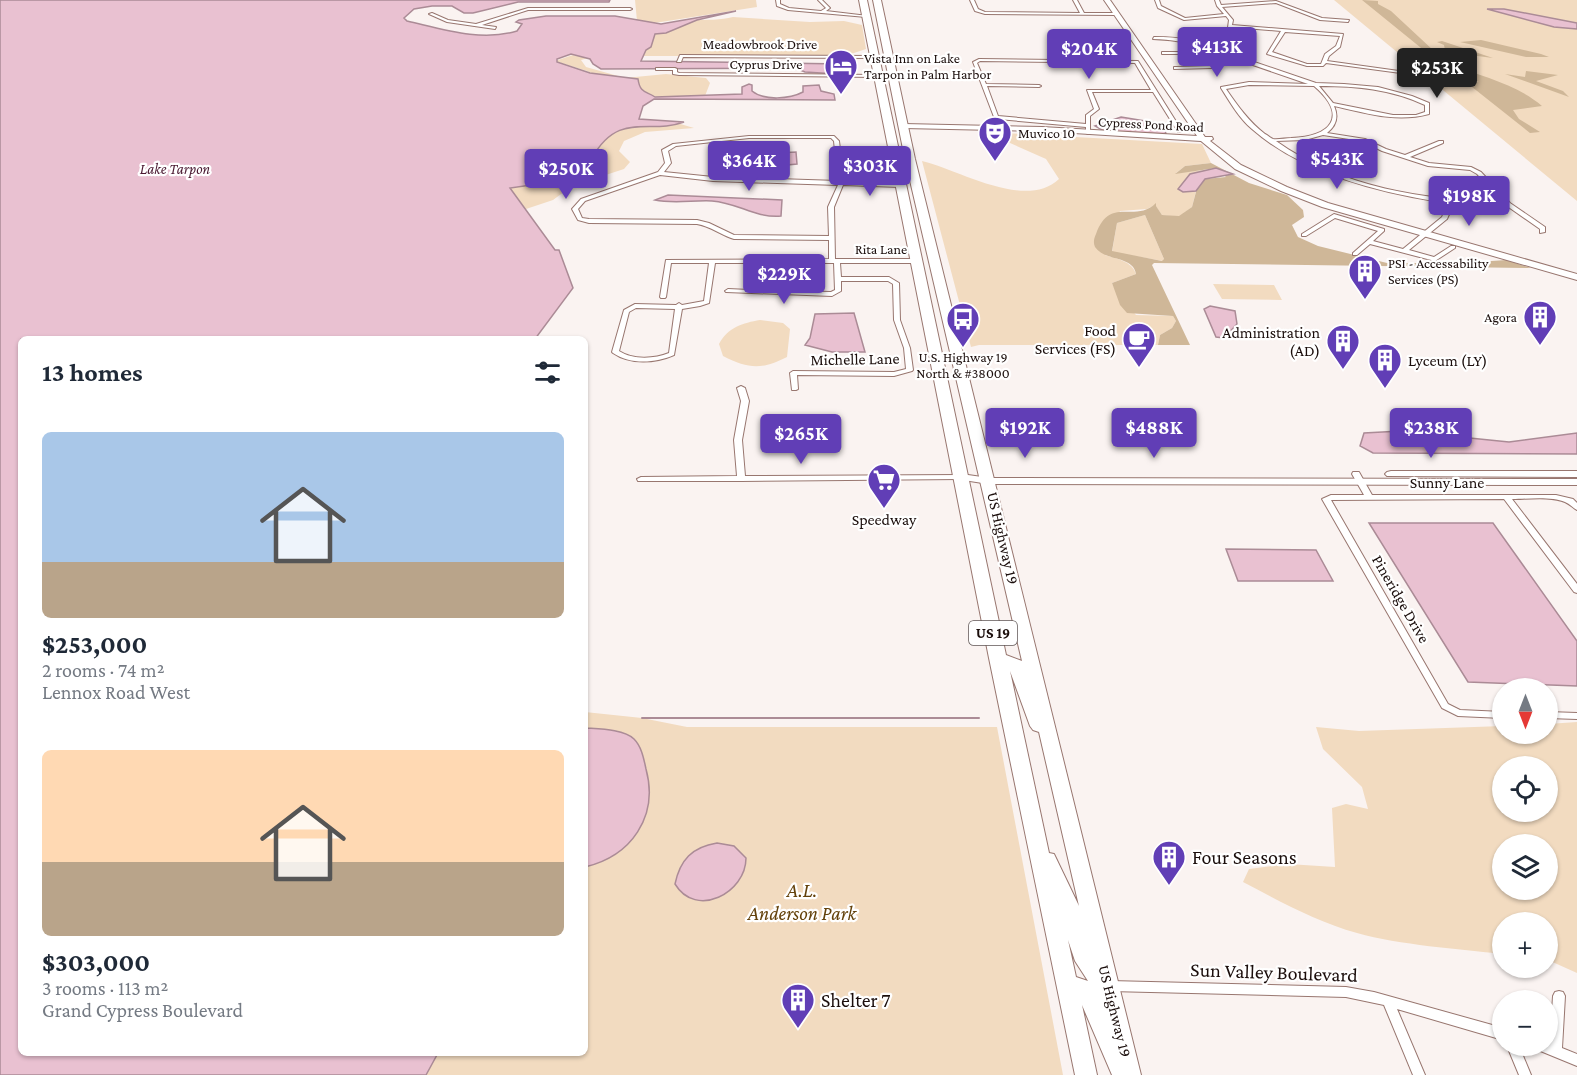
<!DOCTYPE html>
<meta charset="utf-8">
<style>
body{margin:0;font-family:"Crimson Pro",serif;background:#f2f2f3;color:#1f2937;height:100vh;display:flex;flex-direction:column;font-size:22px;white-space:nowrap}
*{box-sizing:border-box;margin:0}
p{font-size:20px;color:#747a83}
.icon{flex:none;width:33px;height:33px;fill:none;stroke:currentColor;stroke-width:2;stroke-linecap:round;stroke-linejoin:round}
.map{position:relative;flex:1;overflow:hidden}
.sheet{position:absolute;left:18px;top:336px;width:570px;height:720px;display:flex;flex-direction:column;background:#fff;border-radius:9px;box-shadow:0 2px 4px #0004}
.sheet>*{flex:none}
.needle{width:39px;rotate:180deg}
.fabs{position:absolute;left:1492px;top:678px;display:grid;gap:12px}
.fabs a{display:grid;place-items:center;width:66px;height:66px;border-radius:50%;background:#fff;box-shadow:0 2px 4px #0004;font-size:30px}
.price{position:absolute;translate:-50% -51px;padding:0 14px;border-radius:6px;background:#613eb6;color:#fff;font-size:20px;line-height:39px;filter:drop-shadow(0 2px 3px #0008)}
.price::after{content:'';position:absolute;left:50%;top:36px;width:18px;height:14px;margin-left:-9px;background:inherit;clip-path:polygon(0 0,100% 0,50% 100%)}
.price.selected{background:#222;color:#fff}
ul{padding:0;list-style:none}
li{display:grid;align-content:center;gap:12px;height:318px;padding:0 24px}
li span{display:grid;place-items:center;height:186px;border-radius:9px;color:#555}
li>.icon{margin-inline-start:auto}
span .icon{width:108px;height:108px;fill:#fffc;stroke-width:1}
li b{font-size:26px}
h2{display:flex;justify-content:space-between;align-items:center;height:72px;padding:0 24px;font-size:26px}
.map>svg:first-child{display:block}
.green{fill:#f2dbc0;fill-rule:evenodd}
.forest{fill:#cfb798;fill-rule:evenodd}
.water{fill:#e9c1d1;stroke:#ab8b96;stroke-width:1.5}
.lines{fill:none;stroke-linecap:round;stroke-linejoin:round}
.stream{stroke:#ab8b96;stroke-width:2}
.street-casing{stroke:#98766f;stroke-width:2}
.secondary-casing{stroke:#98766f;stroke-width:2}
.highway-casing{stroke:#98766f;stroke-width:2}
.street{fill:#fff;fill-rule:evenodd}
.secondary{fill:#fff;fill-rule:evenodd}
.highway{fill:#fff;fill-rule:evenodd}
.labels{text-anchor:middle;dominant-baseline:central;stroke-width:4.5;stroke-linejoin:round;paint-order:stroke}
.far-street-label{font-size:14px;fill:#1b0e0c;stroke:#fff}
.far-poi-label{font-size:14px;fill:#1b0e0c;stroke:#fff;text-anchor:start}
.far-water-label{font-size:15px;font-style:italic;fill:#4a1931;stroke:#fff}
.shield{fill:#fff;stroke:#5f5655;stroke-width:1.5}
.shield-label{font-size:15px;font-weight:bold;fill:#1b0e0c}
.poi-label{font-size:16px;fill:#1b0e0c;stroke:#fff;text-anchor:end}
.street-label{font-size:16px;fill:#1b0e0c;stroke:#fff}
.near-poi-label{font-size:20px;fill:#1b0e0c;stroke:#fff;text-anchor:start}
.near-park-label{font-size:20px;font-style:italic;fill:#63410a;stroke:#fff}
.near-street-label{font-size:20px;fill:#1b0e0c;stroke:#fff}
</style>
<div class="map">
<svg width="1577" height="1075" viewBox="0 0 1577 1075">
<rect width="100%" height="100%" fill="#faf3f1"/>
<path class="green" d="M635,0H756L757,7L648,24L637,21Z
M1334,0H1577V201Z
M733,17L810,22L844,21L862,25L866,49L845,56H638L655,34C669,32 682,21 696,20C706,20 721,20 733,17Z
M573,55L588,58L581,60L586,67L625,78L666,74L706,78L710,83L705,96L642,97L587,71L555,61Z
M677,123L694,128L645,132L624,141L619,151L630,162L624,169L572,186L553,200L523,210L513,200L509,189L520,183L594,165L585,156L620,124Z
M985,132L1202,144L1211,163L1185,166L1176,173L1213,169L1190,174L1179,188L1183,192L1196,191L1192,207L1179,217L1162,215L1155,205L1147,209L1120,211L1105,255C1117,259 1132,261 1136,274L1112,283L1117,293L1136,315L1173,316L1176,321L1172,328L1160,335L1158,345H979L971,347L922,161C958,169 1025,211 1059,179L1046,159Z
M1145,215L1164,259L1163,261L1112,252L1117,223Z
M1213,284L1274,285L1282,300L1222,299Z
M760,320L783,323L790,329L787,357C761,370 749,369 723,356L719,344C728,327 743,323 760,320Z
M585,712L642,718L687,727H997L1063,1075H426L438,1053H585Z
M1577,722V973L1548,960V922H1503V954C1458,949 1400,945 1357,933C1317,922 1279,901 1243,882L1249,869L1288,864L1335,867L1332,808L1346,804L1368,809L1362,787L1323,749L1316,727L1359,731L1503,726V734H1548V724ZM1503,766H1548V812H1503ZM1503,844H1548V890H1503Z"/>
<path class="forest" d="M1362,0L1378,1V4L1391,11L1434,51L1445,50L1444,45L1437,42L1442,41L1493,58L1462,54L1431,56Z
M1481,40L1541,54L1549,57H1526L1460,42Z
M1444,65H1452C1481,76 1518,85 1542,106L1513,110L1519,119L1540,132L1530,133L1467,83L1479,82L1457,75Z
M1526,71L1558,75L1536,81L1563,91L1569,97L1505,74L1525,77Z
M1211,163L1249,183L1287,195L1303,210L1304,217L1292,225L1298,237L1318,246L1387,263H1463L1506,260L1531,268L1154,263L1152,265L1190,345H1158L1160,335L1172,328L1176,321L1173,316L1127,313L1120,305L1112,283L1136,274C1133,255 1105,262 1095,247C1093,243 1094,238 1096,234C1110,195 1135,224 1156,203V206L1162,215L1179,216L1192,207L1197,188L1205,179L1226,177L1216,168L1175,174L1185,166ZM1145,215L1164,259L1162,261L1112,251L1117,223Z"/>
<path class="water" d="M0,0H610L609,2H518L473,13H464L452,6H432L414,9L404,18L407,21C442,29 481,42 517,31L522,24L516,22L519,20L546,16H615L661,24L736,11L697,20L666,33L655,34L651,47L646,50L641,61L843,64L844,66L838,68L837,74L805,72L795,68L601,69L593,64L590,59L571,54L557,59V62L590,73L638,79C640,94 647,91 655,97L742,94V87L749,84L752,85V91C764,101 790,99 803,92V86L819,85L821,91L834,94L835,100L654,99L643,106L639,119L684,122C649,135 619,110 592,158L594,165L538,184L510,188L555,250H559L573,288L535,339H21V1053H438L426,1075H0Z
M1487,9H1504L1577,23V29L1554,27Z
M1121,117L1163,124L1166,134L1104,131L1095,126Z
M796,152L797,164L787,165L716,162L715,156Z
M1216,168L1233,174L1205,179L1196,191L1183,192L1178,189L1190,174Z
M668,195L782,200L781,216C754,218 739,203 712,201C694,200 673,204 655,200Z
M1210,306L1235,311L1237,324L1224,338L1216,337L1204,309Z
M854,313L865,352H832L805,345L810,338L815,314Z
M1401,431L1509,442L1577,433V454L1373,453L1360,446L1364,433Z
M1369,523H1493L1577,641V686L1468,682Z
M1226,549L1316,550L1333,581H1238Z
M585,728C599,729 624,729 634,739C642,747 644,760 646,769C659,817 631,856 585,867Z
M717,843L734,846L746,858C746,893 696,919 675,884C680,860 692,847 717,843Z"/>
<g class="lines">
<path class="stream" d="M642,718H979"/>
<defs>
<path id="street" d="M776,0H780V4L789,8L821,11L826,8L818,0H822L830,8L826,11L868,16L866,17L788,10L777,6Z
M970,0H974L978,9L985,12L1080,13L1073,0H1077L1084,13H1117L1119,14L1117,15L985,14L975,11Z
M1155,0H1159L1161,6L1185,18L1224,14L1217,6L1215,0H1219L1221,5L1276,1L1322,18L1349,20L1348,22L1320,20L1276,3L1222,7L1233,20L1232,25L1343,34L1340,47L1329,56L1327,61L1406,72L1408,73V74L1326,63L1323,66H1307L1267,54L1281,31L1232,27L1231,35L1223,49L1225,52L1316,83L1344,84L1378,87L1412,96L1429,103V114C1396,123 1366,113 1334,106C1339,117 1336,126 1327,133L1365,139L1386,149L1405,155L1439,141H1443V143L1410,157L1429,163L1471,167L1481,172L1510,203L1545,227V232L1540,233V229L1507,206L1446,202L1450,212L1447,219L1409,250L1434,257L1451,246H1455V248L1435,261L1370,244L1357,255H1353V253L1378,231L1335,218L1306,236H1302V234L1334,214L1384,229V231L1373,241L1403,249L1442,217L1444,212L1440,202C1376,192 1302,173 1252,129C1239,118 1230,102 1221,88V87L1249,82L1308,84L1221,54L1219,49L1227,35L1229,20L1226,16L1184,20L1158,8ZM1285,32L1340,36L1336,46L1325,54L1321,64H1307L1272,52ZM1249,85L1314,86C1349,116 1331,137 1291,138C1286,138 1277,140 1273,139C1270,138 1268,135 1265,134C1249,122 1237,105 1226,89ZM1319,86C1357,86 1390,89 1425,105V112L1416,115H1393L1333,103ZM1323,135L1362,141L1382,151L1428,166L1470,170L1477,174L1503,202C1425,200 1342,188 1276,141L1305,140Z
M528,8H630L632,9L630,10H528L482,25L496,27L495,29L447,22L429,14L432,13L448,20L476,24Z
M1154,37C1166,37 1178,37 1190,41C1198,44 1204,51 1213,52V54H1211L1218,63L1212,68L1174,69V67H1176L1211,66L1214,63L1206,54H1162V52H1203C1187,40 1171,40 1153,39Z
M680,55L874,56L876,57L874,58L683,57L681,62H677Z
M979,59L1138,61L1182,131L1178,132L1153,92H1092L1099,109L1090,116V133L1088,134L1086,133V127L998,119V128L994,129V117L973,62ZM980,61L1135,63L1151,90H1087L1094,109L1086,115V124L998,116L987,86L1039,87L1041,86L1039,85L986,84L977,63Z
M658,68H675L677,69V72L679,73L877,75L879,76L877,77L679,75L673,74V70H656V68Z
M749,136H834L839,141L844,182L902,184L903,185L900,187L843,185L834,207L835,259H915L918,261L915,263H840L841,277H889L899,283L900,320L910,348L913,370L912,371L894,376L797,375L798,389L796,390H792L790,373L793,371L894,372L906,369L904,348L894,320L893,284L888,281H841V291L832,296L726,292L725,291L728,289L749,290L750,263H715L709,303L700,306L682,309L674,355C656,363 630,365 613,353L612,352L624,310L635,304L676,305L679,303L682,305L704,301L709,263H671L666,297L665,298H661L660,297L666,260L829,259V240L734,239C721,235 710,226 697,224L589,223L578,220L572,209L581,199L658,172L665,163L662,150L673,144ZM749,138H831L834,141L838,181L713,177L664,172L671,163L668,151L676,146ZM660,175L713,181L838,185L828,207L829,236L734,235L709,223L697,220L589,219L582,218L578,209L585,201ZM756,263H834L835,290L831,292L755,290ZM636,308L675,309L669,353C654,359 633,360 619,351L629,312Z
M741,386L745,388L749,401L742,440L745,476L961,475L965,477L961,479L741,481H638L637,479L641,477L737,476L734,440L741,401L737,388Z
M1353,472H1359L1372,495H1556L1573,499L1577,503V510C1573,508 1570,504 1565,502C1552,496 1527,499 1512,499L1577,584V593L1574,592L1504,499L1331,500L1448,704L1460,710L1503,712V718L1458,716L1442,708L1322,499L1331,495H1364L1352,474Z
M1548,712L1577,713V719L1548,718Z
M1110,981L1346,987L1374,992L1503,1028V1040L1397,1009L1425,1075H1413L1384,1005L1346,997L1110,991L1106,990L1104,986L1106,982Z
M1559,991L1563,992L1565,996L1562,1048L1577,1054V1066L1538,1050L1536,1046H1548V1043L1550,1044L1553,996L1555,992Z
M1507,1046H1519L1531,1075H1519Z"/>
<path id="secondary" d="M1104,0H1110L1205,137H1212L1213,139L1210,141L1241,165L1287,187L1328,203L1577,274V280L1322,207L1281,191L1235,169L1201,141L1042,131L904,128L900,126L904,124L1042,127L1197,136Z
M1391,471H1577V477L1387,476L1385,474L1387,472Z
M961,474L989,478L1577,479V485L989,484L957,479L955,477Z"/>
<path id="highway" d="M859,0H867L1006,655L1022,661L905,159L873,0H881L915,159L1141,1075H1112L1082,1005L1097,1075H1075L989,658ZM1010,671L1030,726L1033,730L1039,732L1079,906L1054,854L1049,853ZM1068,940L1075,961L1088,981L1076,977Z"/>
</defs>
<use href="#street" class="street-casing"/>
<use href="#secondary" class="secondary-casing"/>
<use href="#highway" class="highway-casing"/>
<use href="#street" class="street"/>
<use href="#secondary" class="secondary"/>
<use href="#highway" class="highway"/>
</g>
<defs>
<symbol id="hotel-pin" viewBox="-11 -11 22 30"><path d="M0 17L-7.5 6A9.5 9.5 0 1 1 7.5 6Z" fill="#613eb6" stroke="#fff"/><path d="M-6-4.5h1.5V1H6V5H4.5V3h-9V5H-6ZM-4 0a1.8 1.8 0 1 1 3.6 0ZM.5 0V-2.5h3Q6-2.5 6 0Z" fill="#fff"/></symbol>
<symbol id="theatre-pin" viewBox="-11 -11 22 30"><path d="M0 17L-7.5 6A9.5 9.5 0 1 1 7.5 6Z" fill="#613eb6" stroke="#fff"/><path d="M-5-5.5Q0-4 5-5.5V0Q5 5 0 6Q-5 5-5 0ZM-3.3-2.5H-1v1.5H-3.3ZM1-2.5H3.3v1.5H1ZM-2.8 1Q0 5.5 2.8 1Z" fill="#fff"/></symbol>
<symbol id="building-pin" viewBox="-11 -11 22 30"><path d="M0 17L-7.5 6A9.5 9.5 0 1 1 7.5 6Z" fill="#613eb6" stroke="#fff"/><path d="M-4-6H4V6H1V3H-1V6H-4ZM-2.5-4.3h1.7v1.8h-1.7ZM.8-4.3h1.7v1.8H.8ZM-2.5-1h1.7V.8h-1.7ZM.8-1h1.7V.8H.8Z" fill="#fff"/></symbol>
<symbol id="bus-pin" viewBox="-11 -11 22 30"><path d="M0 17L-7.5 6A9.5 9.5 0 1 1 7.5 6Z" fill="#613eb6" stroke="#fff"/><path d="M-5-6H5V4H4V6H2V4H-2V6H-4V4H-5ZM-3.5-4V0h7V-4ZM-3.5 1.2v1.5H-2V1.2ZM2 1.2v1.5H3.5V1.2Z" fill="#fff"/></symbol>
<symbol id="cafe-pin" viewBox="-11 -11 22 30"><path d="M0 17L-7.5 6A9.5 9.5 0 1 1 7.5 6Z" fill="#613eb6" stroke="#fff"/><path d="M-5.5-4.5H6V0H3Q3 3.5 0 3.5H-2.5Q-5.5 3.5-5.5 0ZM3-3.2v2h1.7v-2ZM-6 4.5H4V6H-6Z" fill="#fff"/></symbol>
<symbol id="supermarket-pin" viewBox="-11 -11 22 30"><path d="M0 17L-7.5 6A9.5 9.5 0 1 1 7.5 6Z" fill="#613eb6" stroke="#fff"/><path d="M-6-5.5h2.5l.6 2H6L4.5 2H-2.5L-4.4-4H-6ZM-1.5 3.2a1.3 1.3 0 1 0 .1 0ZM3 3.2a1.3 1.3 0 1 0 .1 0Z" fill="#fff"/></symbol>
</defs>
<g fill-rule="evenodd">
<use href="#hotel-pin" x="822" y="47" width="38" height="52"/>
<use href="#theatre-pin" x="976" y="114" width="38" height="52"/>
<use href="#building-pin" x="1346" y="252" width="38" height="52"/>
<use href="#building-pin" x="1521" y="298" width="38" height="52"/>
<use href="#bus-pin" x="944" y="300" width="38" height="52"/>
<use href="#cafe-pin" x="1120" y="320" width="38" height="52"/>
<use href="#building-pin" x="1324" y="322" width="38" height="52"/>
<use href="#building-pin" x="1366" y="341" width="38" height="52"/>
<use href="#supermarket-pin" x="865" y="461" width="38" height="52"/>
<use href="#building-pin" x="1150" y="838" width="38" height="52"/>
<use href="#building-pin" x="779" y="981" width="38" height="52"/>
</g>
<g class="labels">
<g class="far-street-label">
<text x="760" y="44">Meadowbrook Drive</text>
<text x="766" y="64">Cyprus Drive</text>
<text transform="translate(1151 124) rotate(3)">Cypress Pond Road</text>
<text x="881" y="249">Rita Lane</text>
</g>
<g class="far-poi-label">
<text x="864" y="58">Vista Inn on Lake<tspan x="864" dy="16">Tarpon in Palm Harbor</tspan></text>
<text x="1018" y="133">Muvico 10</text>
<text x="1388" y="263">PSI - Accessability<tspan x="1388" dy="16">Services (PS)</tspan></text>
<text x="1517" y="317" text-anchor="end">Agora</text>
<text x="963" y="357" text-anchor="middle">U.S. Highway 19<tspan x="963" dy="16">North &amp; #38000</tspan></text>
</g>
<g class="far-water-label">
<text x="175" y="169">Lake Tarpon</text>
</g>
<rect class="shield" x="969" y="621" width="48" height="24" rx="4.5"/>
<g class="shield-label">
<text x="993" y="633">US 19</text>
</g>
<g class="poi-label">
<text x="1116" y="330">Food<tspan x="1116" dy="18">Services (FS)</tspan></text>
<text x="1320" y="332">Administration<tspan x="1320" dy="18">(AD)</tspan></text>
<text x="1408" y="360" text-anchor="start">Lyceum (LY)</text>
<text x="884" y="519" text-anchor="middle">Speedway</text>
</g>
<g class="street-label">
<text transform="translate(855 359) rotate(-1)">Michelle Lane</text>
<text x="1447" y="482">Sunny Lane</text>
<text transform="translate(1003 538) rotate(77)">US Highway 19</text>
<text transform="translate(1401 599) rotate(60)">Pineridge Drive</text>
<text transform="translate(1115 1011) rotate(76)">US Highway 19</text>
</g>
<g class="near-poi-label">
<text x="1192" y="857">Four Seasons</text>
<text x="821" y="1000">Shelter 7</text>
</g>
<g class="near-park-label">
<text x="802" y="890">A.L.<tspan x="802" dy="23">Anderson Park</tspan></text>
</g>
<g class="near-street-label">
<text transform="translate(1274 972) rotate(2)">Sun Valley Boulevard</text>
</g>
</g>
</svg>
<div class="fabs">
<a><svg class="needle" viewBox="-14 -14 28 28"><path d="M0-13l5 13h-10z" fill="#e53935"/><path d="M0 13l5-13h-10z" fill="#747a83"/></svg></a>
<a><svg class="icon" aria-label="locate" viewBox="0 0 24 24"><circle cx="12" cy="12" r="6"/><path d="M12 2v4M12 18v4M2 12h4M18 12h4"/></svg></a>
<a><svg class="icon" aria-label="layers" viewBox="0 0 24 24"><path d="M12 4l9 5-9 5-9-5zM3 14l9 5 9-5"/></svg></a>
<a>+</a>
<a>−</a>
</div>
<b class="price" style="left:1217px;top:78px">$413K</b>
<b class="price" style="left:1089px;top:80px">$204K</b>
<b class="price selected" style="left:1437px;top:99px">$253K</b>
<b class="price" style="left:1337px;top:190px">$543K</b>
<b class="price" style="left:749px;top:192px">$364K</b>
<b class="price" style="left:870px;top:197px">$303K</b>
<b class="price" style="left:566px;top:200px">$250K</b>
<b class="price" style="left:1469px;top:227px">$198K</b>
<b class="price" style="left:784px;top:305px">$229K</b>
<b class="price" style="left:1025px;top:459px">$192K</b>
<b class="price" style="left:1154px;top:459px">$488K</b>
<b class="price" style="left:1431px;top:459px">$238K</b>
<b class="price" style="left:801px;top:465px">$265K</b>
<section class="sheet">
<h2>13 homes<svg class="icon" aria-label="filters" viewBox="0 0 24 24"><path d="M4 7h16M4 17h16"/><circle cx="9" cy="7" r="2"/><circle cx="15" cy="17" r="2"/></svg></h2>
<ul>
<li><span style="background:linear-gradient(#a9c7e8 70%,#b9a48a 0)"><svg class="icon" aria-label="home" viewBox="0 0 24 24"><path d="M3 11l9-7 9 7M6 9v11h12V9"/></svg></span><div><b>$253,000</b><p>2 rooms · 74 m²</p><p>Lennox Road West</p></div></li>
<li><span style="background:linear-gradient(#ffd9b3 60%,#b9a48a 0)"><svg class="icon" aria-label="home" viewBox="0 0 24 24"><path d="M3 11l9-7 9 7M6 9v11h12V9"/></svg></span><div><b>$303,000</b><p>3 rooms · 113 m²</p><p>Grand Cypress Boulevard</p></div></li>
</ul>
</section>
</div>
